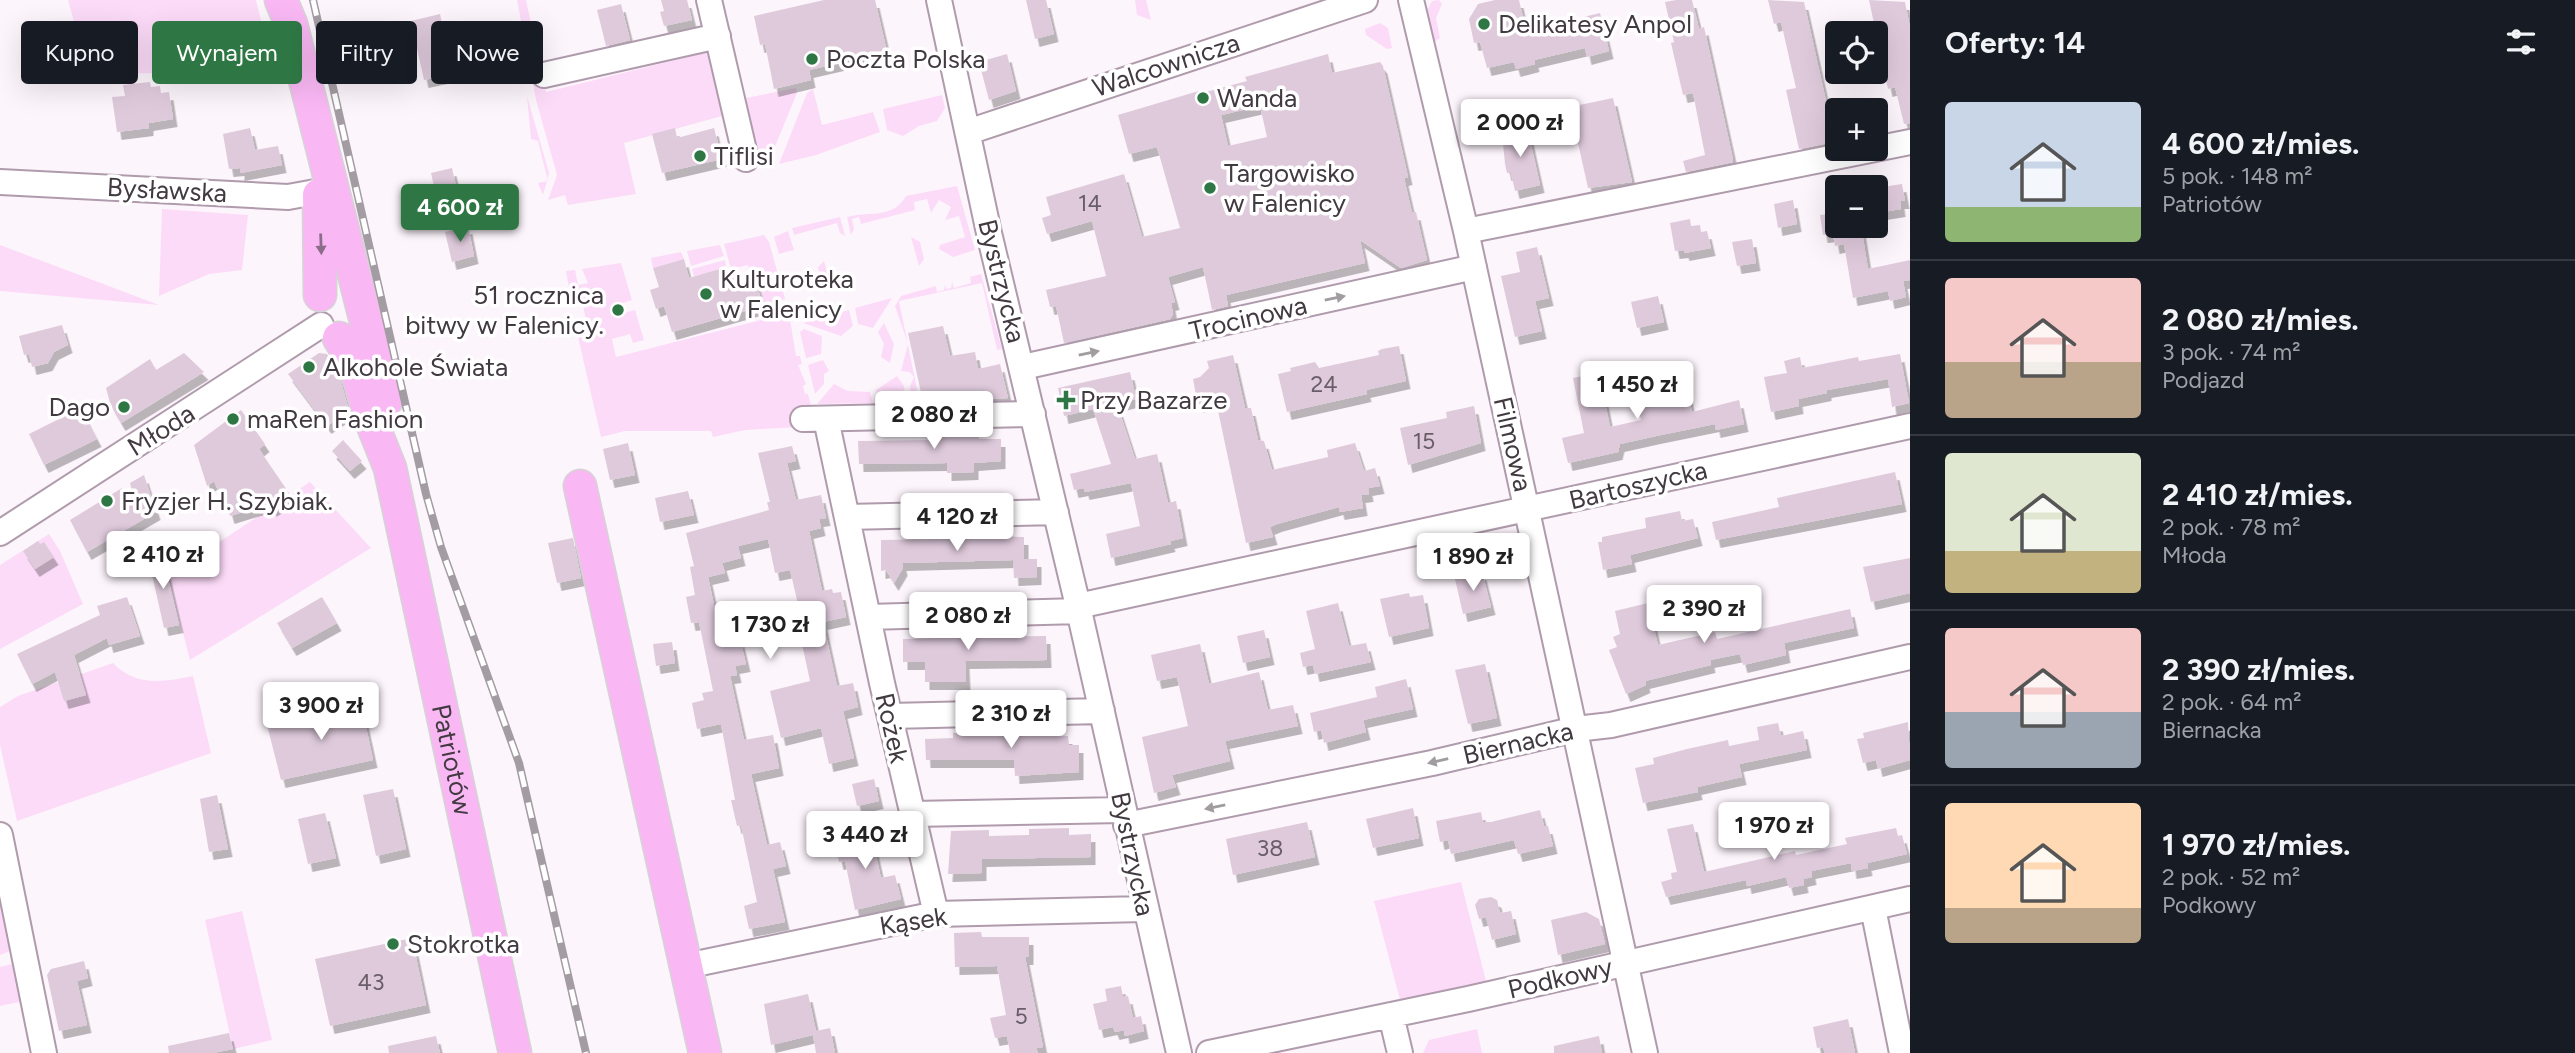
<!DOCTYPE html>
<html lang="pl">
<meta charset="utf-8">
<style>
body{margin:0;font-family:Figtree,sans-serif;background:#242831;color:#f1f3f6;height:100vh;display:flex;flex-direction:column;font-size:26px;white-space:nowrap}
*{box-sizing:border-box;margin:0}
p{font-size:23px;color:#9ea1a6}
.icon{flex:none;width:38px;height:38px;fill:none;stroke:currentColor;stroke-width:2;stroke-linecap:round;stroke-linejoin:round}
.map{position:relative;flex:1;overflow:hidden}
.sheet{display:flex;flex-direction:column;background:#171b24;width:665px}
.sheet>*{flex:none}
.hud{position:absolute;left:21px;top:21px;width:665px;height:63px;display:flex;gap:14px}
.tools{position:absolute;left:1825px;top:21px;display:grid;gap:14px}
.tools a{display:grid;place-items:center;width:63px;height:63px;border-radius:7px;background:#171b24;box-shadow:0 7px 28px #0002;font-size:35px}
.price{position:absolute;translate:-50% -60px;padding:0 16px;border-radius:7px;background:#fff;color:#222;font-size:23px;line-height:46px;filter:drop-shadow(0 2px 4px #0008)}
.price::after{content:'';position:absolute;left:50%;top:42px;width:21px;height:16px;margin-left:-10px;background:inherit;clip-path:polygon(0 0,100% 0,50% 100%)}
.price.current{background:#2e7643;color:#fff}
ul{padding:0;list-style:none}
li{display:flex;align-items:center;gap:21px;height:175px;padding:0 35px}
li+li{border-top:2px solid #363941}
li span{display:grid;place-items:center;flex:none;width:196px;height:140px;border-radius:7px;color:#555}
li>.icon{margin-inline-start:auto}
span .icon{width:84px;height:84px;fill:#fffc;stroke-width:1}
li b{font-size:30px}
h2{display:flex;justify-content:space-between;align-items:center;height:84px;padding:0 35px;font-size:30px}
.tag{padding:0 24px;border-radius:7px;background:#171b24;box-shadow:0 7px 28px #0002;font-size:24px;line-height:63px}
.tag.current{background:#2e7643;color:#fff}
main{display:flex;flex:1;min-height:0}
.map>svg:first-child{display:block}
.green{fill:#fcdbf8}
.building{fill:#dfcadc;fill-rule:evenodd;filter:url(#shadow)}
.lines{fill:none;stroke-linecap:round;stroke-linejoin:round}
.minor-casing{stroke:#af9bac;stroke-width:28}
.major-casing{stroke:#d5d4d5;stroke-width:35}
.minor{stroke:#fff;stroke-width:24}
.major{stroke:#f9b8f4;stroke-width:32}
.rail-casing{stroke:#a49ca3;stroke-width:8}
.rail{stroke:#fff;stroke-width:5;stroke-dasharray:16;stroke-linecap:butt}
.oneway{fill:#8b6c89}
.oneway2{fill:#a09ca0}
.poi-dot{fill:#2e7643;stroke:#fff;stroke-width:2.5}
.labels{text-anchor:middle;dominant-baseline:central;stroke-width:7;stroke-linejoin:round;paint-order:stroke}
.number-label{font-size:23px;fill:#695e68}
.poi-label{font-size:26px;fill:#423a41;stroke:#fff;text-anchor:start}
.street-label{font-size:26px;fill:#423a41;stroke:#fff}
</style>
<main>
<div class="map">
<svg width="1910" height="1053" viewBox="0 0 1910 1053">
<defs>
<filter id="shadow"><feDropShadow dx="4.5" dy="8" stdDeviation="0" flood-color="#0004"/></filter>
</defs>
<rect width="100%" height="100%" fill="#fdf5fc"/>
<path class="green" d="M68,0H256L274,74L88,73Z
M517,0H526L546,92L708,52L722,116L624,143L636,194L568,205L565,195L548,200L557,175L536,100Z
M1135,0H1146L1151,20L1137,15Z
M1439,0L1442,4L1436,18L1440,38L1433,43L1426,12L1432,1Z
M1380,23L1388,28L1392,48L1387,49L1366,35L1365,29Z
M796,88L797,93L767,166L762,168L746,98Z
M813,89L822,125L873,112L880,132L816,155L779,164L807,93Z
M942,95L945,108L937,121L919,126L903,136L887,130L883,109Z
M527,96L549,173L543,195L538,183L548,181L538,141L531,139Z
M957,186L975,250L953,257L939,249L940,245L965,237L959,216L945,220L951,207L939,200L931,213L927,199L914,202L915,210L861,224L859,217L852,219L854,229L851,235L847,217C870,211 893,219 906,196Z
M162,209L248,215L242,270L209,274L159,296Z
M840,217L845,236L840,233L837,223L794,235L792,228Z
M788,231L794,250L779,254L774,237Z
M764,235L769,242L785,299L765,305L755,272L750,273L748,265L731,269L724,244Z
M911,237L920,242L924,259L919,266Z
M0,245L159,305L0,291Z
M720,245L724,256L691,266L687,251Z
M681,252L684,259L653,268L651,258Z
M725,260L726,266L723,268L694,277L692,269Z
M824,261L832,289L822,286L818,267Z
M621,263L632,300L610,307L613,316L635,310L644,340L633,343L630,334L612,339L616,357L789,313L796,356H800L802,364L798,365L806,384L803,386L805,394H808L812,409L801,427L745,430L713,437L711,431H625L601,437L578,337L581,331L588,330L580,291L570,293L566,271L575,270L578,285L588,283L582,269Z
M981,274L1002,349L997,350L982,283L899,301L920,404L923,405L911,408L910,386L914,377L910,372L901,371L908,344L895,306L901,296L936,286L937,292L944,290L945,284L946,289L951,288L952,282L954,288L971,283L970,277Z
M892,298L873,328L858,324L855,308Z
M849,310L853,326L841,336L803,323Z
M884,323L894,344L890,363L881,357L884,344L878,332Z
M804,329L822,336L821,354L806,358L800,332Z
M823,360L829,371L824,374V384L815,394L808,365Z
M897,376L904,386L905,403H880L876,390Z
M834,384L848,391L870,392L873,403L817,404Z
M310,482L371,548L190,660L168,576Z
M49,534L60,551L83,604L0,649V565Z
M113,663C136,687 164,682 193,676L211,753L17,821L0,745V707L18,696Z
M1461,882L1486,981L1400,1000L1374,901Z
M0,896L13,950L0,955Z
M242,911L272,1040L233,1049L205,920Z
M16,963L24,1001L0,1006V967Z
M1477,1029L1482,1053H1423L1429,1040Z"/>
<path class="building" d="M661,0H687L692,20L664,26L660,12L664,11Z
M824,0H875L887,52L809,70L811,80L774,89L765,44L760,45L754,16Z
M1026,0H1046L1054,34L1035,39Z
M1495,0H1519L1526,31L1600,13L1609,51L1587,57L1585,48L1534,60L1535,64L1516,69L1514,62L1487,68L1480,42L1474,43L1469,19L1478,4Z
M1676,0H1692L1699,29L1704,27L1732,155L1733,162L1686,172L1683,161L1705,155L1693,93L1683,95L1671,43L1674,42L1665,2Z
M1768,0L1804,2L1826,101L1830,100L1838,141L1799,149L1786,90L1796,88L1781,22L1774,24Z
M1869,0L1905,2L1910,28V123L1904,124L1895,87L1888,89Z
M621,4L630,40L606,46L597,10Z
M440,14L453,74L424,80L411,21Z
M112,34L133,35V63H111Z
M1007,54L1016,91L989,100L979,62Z
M1328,54L1332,73L1380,62L1383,66L1408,177L1404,178L1412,213L1416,212L1427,260L1401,268L1360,240L1365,263L1226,295L1228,306L1212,310L1203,267L1168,277L1175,302L1171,303L1173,314L1170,319L1064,343L1056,306L1050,307L1046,290L1106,276L1092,221L1047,234L1042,218L1051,215L1046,197L1124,174L1142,237L1180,228L1157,147L1129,154L1118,115L1202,90V93L1247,81L1245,77ZM1260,106L1267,137L1228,146L1221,115Z
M150,82L151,87L160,86L161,93L169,92L173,119L149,123V128L117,132L112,97L125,96L123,85Z
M1613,98L1632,182L1588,188L1570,107Z
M1527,127L1540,185L1515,191L1511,173H1507L1505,164L1502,133Z
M250,128L255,150L278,146L282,165L240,173V168L229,169L223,134Z
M675,128L677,138L714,128L722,159L662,173L652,134Z
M452,168L458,195L437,200L431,173Z
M1902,184L1905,201H1900L1901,209L1876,213V188Z
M1793,200L1797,224L1778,228L1774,204Z
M1838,213V226H1861L1868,269L1910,260V280L1903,281L1906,297L1890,301L1888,291L1853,298L1844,244L1835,246L1833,234L1823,235L1820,215Z
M1690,219L1691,226L1700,225L1701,232L1707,231L1711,248L1685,253L1684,250L1675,251L1670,223Z
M468,226L474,256L452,262L445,232Z
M1752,239L1756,263L1737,266L1732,242Z
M1537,247L1549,298L1535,301L1542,331L1515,337L1501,276L1520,272L1516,252Z
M684,259L689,278L723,268L726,280L753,272L763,306L672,332L664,306L656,309L650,290L659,287L653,268Z
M1658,296L1664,322L1637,328L1631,302Z
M62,325L68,345L54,352L48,363L32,367L29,354L24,355L19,336Z
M943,326L950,356L975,352L978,369L1000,364L1008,398L923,402L908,333Z
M1399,346L1406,381L1366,390L1367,394L1287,412L1278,374L1291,371L1290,368L1315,362L1319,368L1379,355L1378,351L1382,349Z
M184,353L204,372L121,423L111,406L106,388L150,359L156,370Z
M319,353L327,354L340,378L349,411L327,426L288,374Z
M1900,354L1909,403L1892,407L1888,379L1827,390V393L1798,399L1799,406L1771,412L1764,377L1787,373L1784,361L1800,357L1802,368L1858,357L1859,361Z
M1233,355L1245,408H1251L1258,440L1264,441L1272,470L1328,457L1327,450L1355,443L1364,471L1375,468L1380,486L1368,488L1369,494L1361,495L1363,508L1340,512L1339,507L1277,524L1270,527L1273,537L1246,543L1216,401L1198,405L1193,379L1200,377L1209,368L1207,361Z
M1130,372L1136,399L1117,404L1135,459L1157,454L1168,503L1176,501L1183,538L1170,541L1171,544L1111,558L1106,534L1140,526L1131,483L1085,492L1084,488L1074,490L1070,474L1111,464L1093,409L1064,416L1058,388Z
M1599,373L1610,427L1641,420L1637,405L1688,394L1692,412L1739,400L1744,424L1716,430L1715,424L1656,436L1620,444L1618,452L1568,463L1562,438L1584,433L1573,378Z
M1474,406L1481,443L1408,465L1400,428L1447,418L1446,412Z
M81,408L97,439L44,465L29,434Z
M241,410L265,444L259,449L291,496L272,509L271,506L265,510L263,506L230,516L222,488L218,490L214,481L207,486L194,445Z
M979,431V439H1001V461L974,463V472L947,473V463L859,464L858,441L939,440V432Z
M343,440L362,461L350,471L332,451Z
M628,443L635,475L610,480L603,449Z
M792,446L796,461L787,463L796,500L821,495L826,518L819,519L821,528L809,531L822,591L832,589L833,593L841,592L846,617L823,622L837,686L853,683L858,707L843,711L854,758L829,764L821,728L781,738L770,691L810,681L802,644L807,643L790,570L775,573L768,539L738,546L741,558L722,563L725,573L708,577L721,638L731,636L732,641L740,639L746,664L735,666L737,675L730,676L744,740L773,735L779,768L751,774L767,845L780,842L786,866L773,869L785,922L749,929L744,906L757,902L741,825L737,826L731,800H735L721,724L697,729L692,703L704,700L702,693L713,691L699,622L691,623L686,597L695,595L690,567L694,566L686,533L769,510L767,502H770L758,453Z
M1895,472L1902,504L1716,540L1712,522L1779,507L1777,498Z
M144,475L156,512L87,552L70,520L122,488L127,497L133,495L130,483Z
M688,491L694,515L660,522L655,498Z
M1680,511L1682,521L1693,519L1698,538L1630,555L1632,564L1603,570L1598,542H1602V537L1646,528L1645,518Z
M941,535L1024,537V559H1037V577L1014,578L1013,560L902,563L903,568L894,583L886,570L881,571V540L941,539Z
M197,538L202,555L184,560L179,543Z
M573,538L581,578L557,583L548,543Z
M38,541L40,544L44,542L54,557L35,569L23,551Z
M162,553L179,625L164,628L148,557Z
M1910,558V593L1871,602L1863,567Z
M1482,572L1491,607L1463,614L1455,579Z
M1409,593L1410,597L1423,595L1429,628L1389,637L1380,599Z
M127,597L140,636L109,645L107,638L74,655L86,695L64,701L55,672L32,684L17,654L100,615L97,606Z
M322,597L337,623L292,648L277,623Z
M1338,603L1349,646L1366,643L1371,662L1315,674L1313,665L1303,667L1300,653L1315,649L1306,611Z
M1648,603L1658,645L1715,632L1717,639L1850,609L1854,628L1784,643L1786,655L1743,665L1740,654L1710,660L1711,665L1645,681L1646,685L1626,694L1609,650L1617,647L1613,637L1620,634L1615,611Z
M935,630H985V637L1046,636L1047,660L965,661L966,682H925V662H903V639L935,638Z
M1264,630L1270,657L1243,663L1237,636Z
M672,642L675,663L656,666L653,644Z
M1200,644L1209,684L1259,672L1268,710L1293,705L1298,726L1225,741L1230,761L1172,775L1176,787L1154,793L1142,737L1188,726L1177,677L1157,681L1151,655Z
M1485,664L1497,718L1468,724L1455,670Z
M1406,679L1413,709L1363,720L1366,732L1324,743L1321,730L1314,732L1310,713L1377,697L1375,687Z
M361,704L373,760L281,780L267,725Z
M1908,722L1910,760L1878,769L1876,760L1863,763L1857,739L1864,738L1863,733Z
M1778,723L1781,736L1803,731L1807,750L1739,764L1742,777L1697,787L1698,792L1643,803L1635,768L1654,764L1653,758L1687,749L1728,740L1729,746L1759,740L1757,727Z
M1059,729V736H1068L1069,745H1079V772L1015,776L1014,760H926L925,739L953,738V733Z
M874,779L879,801L857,806L852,784Z
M393,789L406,849L376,856L363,795Z
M217,795L228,849L209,852L200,799Z
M1413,808L1419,838L1373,848L1366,819Z
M1540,810L1544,826H1548L1553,846L1518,854L1514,840L1451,854L1448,840L1440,842L1436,821L1481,812L1483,822H1491Z
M325,813L336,858L308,864L298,819Z
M1307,822L1315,857L1233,875L1226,839Z
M1693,824L1704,872L1795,851L1796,855L1847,844L1845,838L1896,828L1898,836L1902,835L1907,854L1867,863L1868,868L1852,871L1851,863L1811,871L1812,877L1803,879L1804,885L1789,888L1786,877L1747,886L1746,880L1666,897L1661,882L1672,879L1671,873L1677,872L1667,829Z
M1069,828V835L1091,834V857L982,859V873L948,874L951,831L989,830V836L1029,835V829Z
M870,829L881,878L895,875L901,899L855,910L845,861L839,862L834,839Z
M1491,897L1497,900L1500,913L1511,911L1516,934L1492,940L1486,917L1479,919L1475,905L1479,899Z
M1586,912L1599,919L1605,944L1558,955L1551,920Z
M981,932L982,937H1029V957H1025L1043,1047L1036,1048L1038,1053H1010L1007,1036L995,1038L990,1018L1006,1015L997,966L955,967L954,933Z
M412,938L426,1005L330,1026L315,959Z
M84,961L88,978L77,981L87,1025L59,1031L47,975L51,969Z
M1121,986L1123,997L1128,996L1133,1018L1141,1016L1144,1031L1125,1036L1124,1030L1115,1032L1113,1027L1099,1030L1093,1004L1107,1001L1105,989Z
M808,994L816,1031L830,1028L835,1053H816L813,1035L771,1045L764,1004Z
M1848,1019L1855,1053H1825L1823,1047L1817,1048L1813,1027Z
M229,1033L233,1049L213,1053H169L168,1046Z
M436,1036L440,1053H389L388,1046Z
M1599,1036L1602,1053H1554V1046Z"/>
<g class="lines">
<defs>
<path id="minor" d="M709,0L746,159
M939,0L989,233L1078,606L1179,1053
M1411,0L1466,231L1645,1053
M544,75L718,36
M968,132L1365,0
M0,182L288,197L332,189
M1466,231L1910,142
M1023,367L1474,267
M803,419L1033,414
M826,419L882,683L936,914
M847,517L1056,512
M0,533L321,325
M1078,606L1910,426
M868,617L1080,611
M890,716L1102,711
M912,814L1122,810
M1126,825L1432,763L1576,729L1611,725L1910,657
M0,835L44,1053
M1873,908L1902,1053
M686,966L936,914L1144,909
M1391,1015L1400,1053
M1209,1053L1468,999L1910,899"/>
<g id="major">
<path d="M281,0L291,24L386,401"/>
<path d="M319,195L320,295"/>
<path id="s1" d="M339,338L355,363L370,418L390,468L515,1053"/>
<path d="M580,486L705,1053"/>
</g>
</defs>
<use href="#minor" class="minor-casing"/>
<use href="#major" class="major-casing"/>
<use href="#minor" class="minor"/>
<use href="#major" class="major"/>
<defs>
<path id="rail" d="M313,0L426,494L441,547L519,763L586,1053"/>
</defs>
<use href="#rail" class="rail-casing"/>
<use href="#rail" class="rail"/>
</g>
<defs><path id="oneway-solid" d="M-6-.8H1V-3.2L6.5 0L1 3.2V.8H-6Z" transform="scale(1.75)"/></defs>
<use class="oneway" href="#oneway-solid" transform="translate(321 244) rotate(88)"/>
<g class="oneway2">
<use href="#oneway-solid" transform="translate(1335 298) rotate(-12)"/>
<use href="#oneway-solid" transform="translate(1089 353) rotate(-12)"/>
<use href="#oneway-solid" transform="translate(1438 761) rotate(167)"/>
<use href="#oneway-solid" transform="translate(1215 807) rotate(168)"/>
</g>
<g class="poi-dot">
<circle cx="1484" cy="24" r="7"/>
<circle cx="812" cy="59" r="7"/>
<circle cx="1203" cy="98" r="7"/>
<circle cx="700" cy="156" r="7"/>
<circle cx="1210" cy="188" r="7"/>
<circle cx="706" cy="294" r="7"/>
<circle cx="618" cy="310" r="7"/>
<circle cx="309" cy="367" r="7"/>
<path d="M1062.5 389.5h7v7h7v7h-7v7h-7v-7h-7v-7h7z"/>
<circle cx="124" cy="407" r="7"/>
<circle cx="233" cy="419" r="7"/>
<circle cx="107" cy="501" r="7"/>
<circle cx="393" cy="944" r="7"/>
</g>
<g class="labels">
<g class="number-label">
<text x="1090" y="203">14</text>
<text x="1324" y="384">24</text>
<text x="1424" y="441">15</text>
<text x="1270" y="848">38</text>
<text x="371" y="982">43</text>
<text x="1021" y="1016">5</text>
</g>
<g class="poi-label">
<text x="1498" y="24">Delikatesy Anpol</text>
<text x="826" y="59">Poczta Polska</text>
<text x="1217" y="98">Wanda</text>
<text x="714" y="156">Tiflisi</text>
<text x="1224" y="173">Targowisko<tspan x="1224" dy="30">w Falenicy</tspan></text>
<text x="720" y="279">Kulturoteka<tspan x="720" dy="30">w Falenicy</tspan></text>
<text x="604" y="295" text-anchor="end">51 rocznica<tspan x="604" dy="30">bitwy w Falenicy.</tspan></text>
<text x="323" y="367">Alkohole Świata</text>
<text x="1080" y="400">Przy Bazarze</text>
<text x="110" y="407" text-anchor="end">Dago</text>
<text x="247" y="419">maRen Fashion</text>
<text x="121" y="501">Fryzjer H. Szybiak.</text>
<text x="407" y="944">Stokrotka</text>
</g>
<g class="street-label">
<text transform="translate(1166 65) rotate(-18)">Walcownicza</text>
<text transform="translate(167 190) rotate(3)">Bysławska</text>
<text transform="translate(1002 281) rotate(76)">Bystrzycka</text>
<text transform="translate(1248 318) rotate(-13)">Trocinowa</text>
<text transform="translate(161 430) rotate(-32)">Młoda</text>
<text transform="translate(1513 444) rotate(77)">Filmowa</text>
<text transform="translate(1638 485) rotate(-13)">Bartoszycka</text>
<text transform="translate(892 728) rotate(77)">Rożek</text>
<text transform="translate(1518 743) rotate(-13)">Biernacka</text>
<text stroke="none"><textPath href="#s1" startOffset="439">Patriotów</textPath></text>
<text transform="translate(1133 854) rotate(78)">Bystrzycka</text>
<text transform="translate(913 921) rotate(-9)">Kąsek</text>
<text transform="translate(1560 978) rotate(-13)">Podkowy</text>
</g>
</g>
</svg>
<div class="tools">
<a><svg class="icon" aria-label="locate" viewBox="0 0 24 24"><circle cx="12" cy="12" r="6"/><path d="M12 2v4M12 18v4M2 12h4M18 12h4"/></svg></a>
<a>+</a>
<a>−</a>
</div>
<b class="price" style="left:1520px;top:159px">2 000 zł</b>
<b class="price current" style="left:460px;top:244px">4 600 zł</b>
<b class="price" style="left:1637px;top:421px">1 450 zł</b>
<b class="price" style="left:934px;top:451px">2 080 zł</b>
<b class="price" style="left:957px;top:553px">4 120 zł</b>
<b class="price" style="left:163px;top:591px">2 410 zł</b>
<b class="price" style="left:1473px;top:593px">1 890 zł</b>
<b class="price" style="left:1704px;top:645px">2 390 zł</b>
<b class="price" style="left:968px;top:652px">2 080 zł</b>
<b class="price" style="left:770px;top:661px">1 730 zł</b>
<b class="price" style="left:321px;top:742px">3 900 zł</b>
<b class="price" style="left:1011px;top:750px">2 310 zł</b>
<b class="price" style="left:1774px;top:862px">1 970 zł</b>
<b class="price" style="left:865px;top:871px">3 440 zł</b>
<div class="hud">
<a class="tag">Kupno</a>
<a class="tag current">Wynajem</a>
<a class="tag">Filtry</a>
<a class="tag">Nowe</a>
</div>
</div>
<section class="sheet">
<h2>Oferty: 14<svg class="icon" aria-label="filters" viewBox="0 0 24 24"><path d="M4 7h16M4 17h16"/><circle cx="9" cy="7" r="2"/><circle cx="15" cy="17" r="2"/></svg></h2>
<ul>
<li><span style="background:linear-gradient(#c9d6e8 75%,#8fb573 0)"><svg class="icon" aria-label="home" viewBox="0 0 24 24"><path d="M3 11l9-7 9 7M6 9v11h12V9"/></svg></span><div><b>4 600 zł/mies.</b><p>5 pok. · 148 m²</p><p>Patriotów</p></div></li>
<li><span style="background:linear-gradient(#f6c9c9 60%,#b9a48a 0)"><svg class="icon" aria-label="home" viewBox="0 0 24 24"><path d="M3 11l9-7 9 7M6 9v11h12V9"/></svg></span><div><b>2 080 zł/mies.</b><p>3 pok. · 74 m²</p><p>Podjazd</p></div></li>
<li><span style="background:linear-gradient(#dfe7d0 70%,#c2b280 0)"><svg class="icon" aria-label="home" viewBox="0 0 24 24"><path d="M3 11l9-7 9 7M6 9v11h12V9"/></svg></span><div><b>2 410 zł/mies.</b><p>2 pok. · 78 m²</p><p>Młoda</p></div></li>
<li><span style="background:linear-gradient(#f6c9c9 60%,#9aa5b1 0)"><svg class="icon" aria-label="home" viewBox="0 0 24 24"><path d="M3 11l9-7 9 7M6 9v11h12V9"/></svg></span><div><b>2 390 zł/mies.</b><p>2 pok. · 64 m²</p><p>Biernacka</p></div></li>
<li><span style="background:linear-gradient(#ffd9b3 75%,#b9a48a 0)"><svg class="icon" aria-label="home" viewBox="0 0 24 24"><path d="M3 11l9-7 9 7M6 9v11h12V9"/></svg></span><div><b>1 970 zł/mies.</b><p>2 pok. · 52 m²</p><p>Podkowy</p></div></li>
</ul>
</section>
</main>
